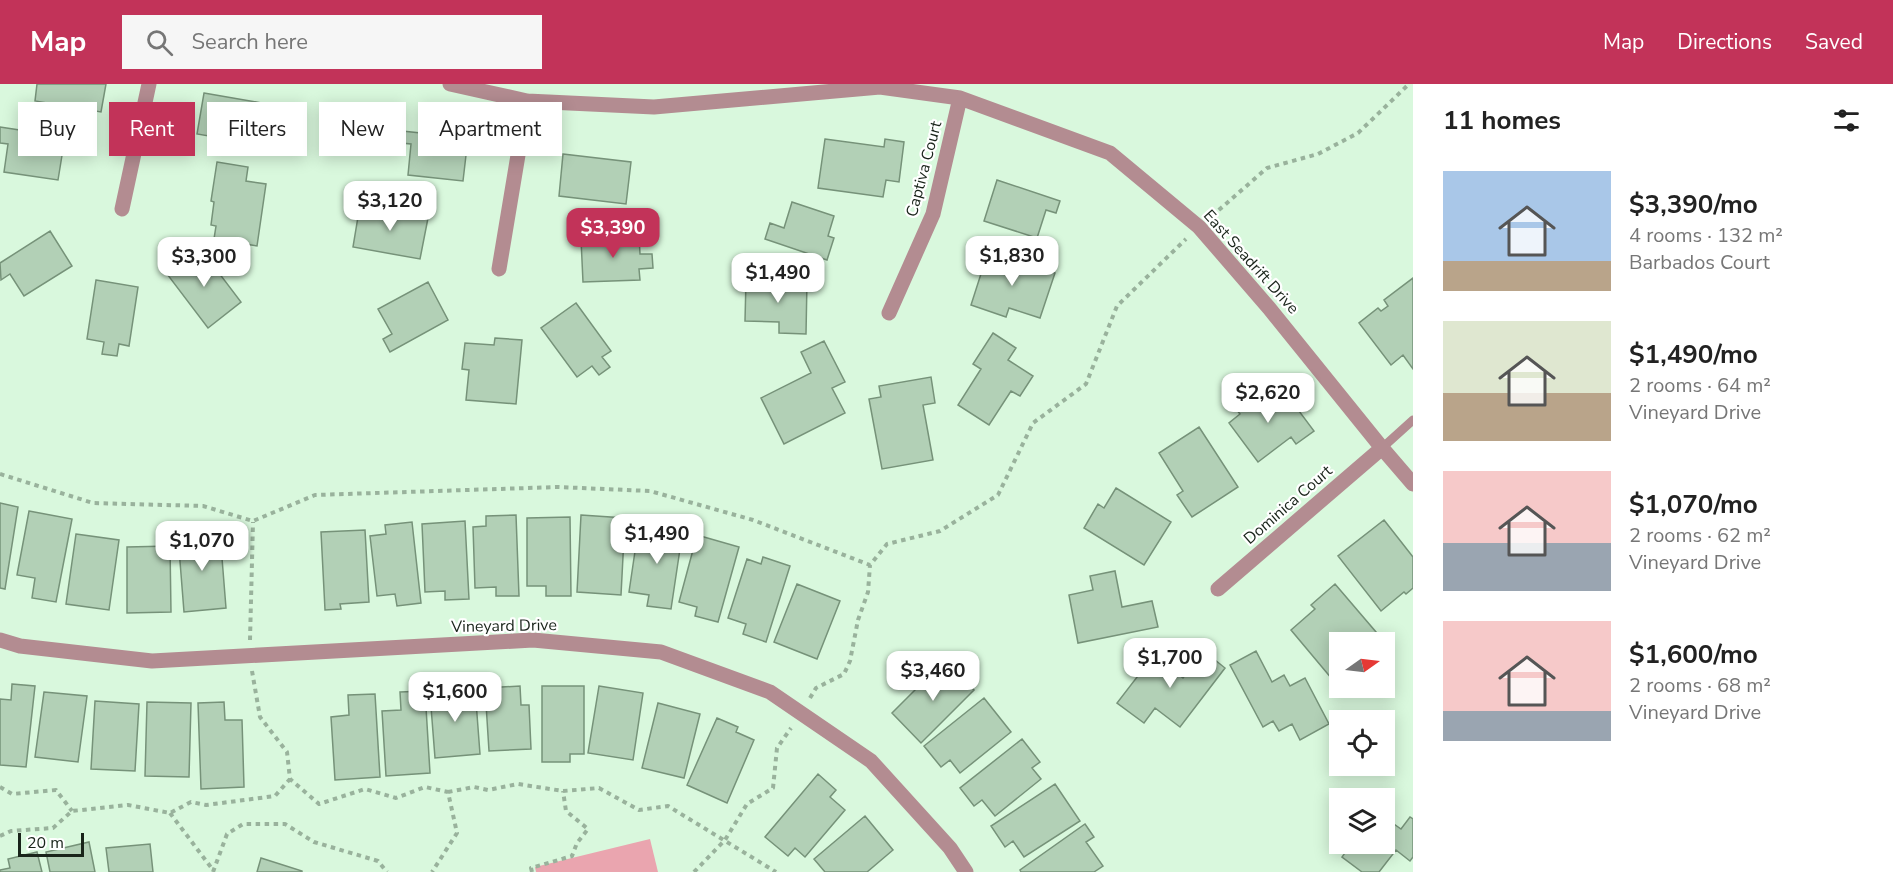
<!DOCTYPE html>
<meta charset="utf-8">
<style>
body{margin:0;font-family:"Nunito Sans",sans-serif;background:#f6f6f6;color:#222;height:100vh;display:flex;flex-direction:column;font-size:22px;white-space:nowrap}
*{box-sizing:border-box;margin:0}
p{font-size:20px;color:#767676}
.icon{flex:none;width:33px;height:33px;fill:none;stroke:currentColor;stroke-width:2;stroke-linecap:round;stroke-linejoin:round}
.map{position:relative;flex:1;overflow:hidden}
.details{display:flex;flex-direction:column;background:#fff;width:480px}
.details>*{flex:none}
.hud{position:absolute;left:18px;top:18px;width:570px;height:54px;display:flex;gap:12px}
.needle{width:39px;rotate:76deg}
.controls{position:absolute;left:1329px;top:548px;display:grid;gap:12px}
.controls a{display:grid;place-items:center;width:66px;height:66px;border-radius:0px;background:#fff;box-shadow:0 3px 15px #0003;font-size:30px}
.scale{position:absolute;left:18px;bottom:15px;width:66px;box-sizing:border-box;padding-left:6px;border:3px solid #19241a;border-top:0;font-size:16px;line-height:21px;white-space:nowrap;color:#19241a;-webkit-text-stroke:4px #fff;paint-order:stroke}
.price{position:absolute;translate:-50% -51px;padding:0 14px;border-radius:12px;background:#fff;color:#222;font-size:20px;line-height:39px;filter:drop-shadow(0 2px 3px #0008)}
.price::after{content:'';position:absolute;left:50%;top:36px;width:18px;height:14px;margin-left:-9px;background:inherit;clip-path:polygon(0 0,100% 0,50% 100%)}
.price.selected{background:#c23359;color:#fff}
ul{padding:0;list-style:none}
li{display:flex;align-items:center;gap:18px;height:150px;padding:0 30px}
li span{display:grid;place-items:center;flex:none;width:168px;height:120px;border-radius:0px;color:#555}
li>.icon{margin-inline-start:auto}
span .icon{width:72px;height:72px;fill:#fffc;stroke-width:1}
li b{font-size:26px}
h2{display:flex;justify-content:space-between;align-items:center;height:72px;padding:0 30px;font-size:26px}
.tag{padding:0 21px;border-radius:0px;background:#fff;box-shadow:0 3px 15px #0003;font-size:21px;line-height:54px}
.tag.selected{background:#c23359;color:#fff}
header{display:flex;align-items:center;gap:36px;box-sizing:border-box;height:84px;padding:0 30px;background:#c23359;color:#fff}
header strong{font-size:28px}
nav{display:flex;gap:33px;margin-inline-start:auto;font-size:21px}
.search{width:420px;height:54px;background:#f6f6f6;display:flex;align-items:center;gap:15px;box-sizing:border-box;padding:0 21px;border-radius:0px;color:#767676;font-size:22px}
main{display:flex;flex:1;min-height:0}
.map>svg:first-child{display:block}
.green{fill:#eaa5af}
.building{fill:#b2d0b6;stroke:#769279;stroke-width:1.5}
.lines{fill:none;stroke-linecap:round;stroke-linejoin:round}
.path{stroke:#99b29c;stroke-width:4;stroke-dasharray:4.5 4.5;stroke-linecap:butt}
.service{stroke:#b38c91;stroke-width:9}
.minor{stroke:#b38c91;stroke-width:15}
.labels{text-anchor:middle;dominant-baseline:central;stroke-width:4.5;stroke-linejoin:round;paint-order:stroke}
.street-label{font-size:16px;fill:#19241a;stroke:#fff}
</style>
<header>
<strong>Map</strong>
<div class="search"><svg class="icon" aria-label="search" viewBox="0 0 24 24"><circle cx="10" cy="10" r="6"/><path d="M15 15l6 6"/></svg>Search here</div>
<nav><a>Map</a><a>Directions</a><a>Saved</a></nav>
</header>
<main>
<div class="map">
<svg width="1413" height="788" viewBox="0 0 1413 788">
<rect width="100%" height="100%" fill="#d9f8dd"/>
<path class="green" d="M650,755L658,788H536L535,783Z"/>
<path class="building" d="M37,0H106L101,28L35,17Z
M204,9L262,19L255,60L197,50Z
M0,43L65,53L58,96L4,88L8,60L0,59Z
M402,47L468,54L463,97L408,91L411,60L401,59Z
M825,55L884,63L885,55L904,58L899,98L886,96L883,113L818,104Z
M563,70L631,78L626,120L559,112Z
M217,78L248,83L246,97L266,100L257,162L214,155L216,142L211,141L214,118L211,117Z
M997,96L1060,117L1056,129L1046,126L1037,154L984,137Z
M792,118L834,132L828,152L834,154L827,176L765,155L770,139L784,144Z
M360,121L428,134L420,175L353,163Z
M50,147L72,182L24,212L10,190L1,196L0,179Z
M639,152L640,170H652L653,184L639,185L640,196L583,198L581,155Z
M200,164L241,218L208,244L167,190Z
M988,168L1055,189L1040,234L1009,224L1006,233L971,221Z
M1413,194V285L1403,271L1391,281L1359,239L1378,224L1381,227L1388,222L1384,216Z
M96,196L138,203L129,262L119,260L117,272L102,270L104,258L87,255Z
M746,196L807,197L806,250L779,249V238L745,237Z
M428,198L448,236L390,268L383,255L392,250L378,225Z
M576,219L611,267L602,273L610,283L599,291L592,282L577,293L541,244Z
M993,249L1016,264L1008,276L1033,292L1020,312L1011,307L989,341L958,321L981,285L973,280Z
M495,254L522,256L516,320L466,316L469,286L462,285L465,259L494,261Z
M824,257L845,298L832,304L845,329L784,360L761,314L811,289L801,268Z
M931,293L935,319L923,321L933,376L882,385L869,315L881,313L879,302Z
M1266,307L1275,320L1287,311L1314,347L1296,360L1291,353L1258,378L1229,339L1240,330L1233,321L1251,308L1255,315Z
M1199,343L1238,403L1192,433L1177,411L1183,407L1159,369Z
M1116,404L1171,438L1144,481L1084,444L1098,420L1104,424Z
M0,419L18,423L5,505L0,504Z
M29,427L72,435L56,518L32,514L35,494L17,491Z
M516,431L519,512H496V503L475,504L473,443L486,442V432Z
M581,431L625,434L621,511L577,508Z
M570,433L571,512H546V502H527V434Z
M1384,436L1413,473V504L1406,510L1404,508L1381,527L1338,472Z
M465,437L469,515L445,516V507L425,508L422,440Z
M412,438L421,519L397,522L395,510L377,512L370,452L386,450L385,441Z
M655,441L683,445L671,525L647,522L649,511L629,508L638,447L653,449Z
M365,446L369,518L340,520L341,525L325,526L321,448Z
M220,449L226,524L184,528L178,452Z
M76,450L119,456L109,526L66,520Z
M697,451L739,463L718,538L695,532L697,523L679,518Z
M170,462L171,528L127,529V463Z
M763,473L790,482L766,558L743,550L746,540L728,534L747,475L761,480Z
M1115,487L1122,523L1152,517L1158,543L1078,559L1069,511L1093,506L1090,492Z
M797,500L840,517L817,575L774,558Z
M1335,500L1376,548L1363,558H1340V589L1332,595L1291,546L1315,525L1311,521Z
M1204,567L1225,584L1180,643L1155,624L1144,639L1117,619L1154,571L1183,594Z
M1256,567L1272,598L1284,591L1290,602L1305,594L1329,640L1300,656L1292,640L1279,647L1273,637L1263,643L1230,581Z
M944,577L974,606L921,659L892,629Z
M12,600L35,602L26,683L0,681V615L11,616Z
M520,602L521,621H529L531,665L489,667L485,604Z
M542,602H584V670H570V678H542Z
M599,602L643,609L633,676L588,669Z
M475,604L480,670L435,674L430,610Z
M425,607L430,689L386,692L382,627L401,626L400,608Z
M44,608L87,612L78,678L35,673Z
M375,610L380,693L335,696L331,633L349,631L348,611Z
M984,614L1011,648L960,689L950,676L941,683L924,662Z
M95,617L139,620L135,687L91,685Z
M147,618L191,619L189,693L145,692Z
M224,618L225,636H242L244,703L201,705L198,619Z
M658,619L700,630L684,694L642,684Z
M717,634L738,643L736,648L754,656L727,719L687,701Z
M1022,655L1040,678L1032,684L1041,695L995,732L982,716L974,722L960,704Z
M818,690L836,706L830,713L845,726L805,773L795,764L788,772L765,753Z
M1055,700L1080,737L1024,773L1013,757L1005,763L991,742Z
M865,732L893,766L867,788H825L814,775Z
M1384,733L1401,745L1410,733L1413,735V773L1410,777L1396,766L1379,788H1362L1342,773L1352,759H1384Z
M1085,740L1094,753L1086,758L1103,782L1094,788H1021L1020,786Z
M89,758L95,788H50L46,768Z
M150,760L153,788H109L106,764Z
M37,768L42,788H0V786L10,784L8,775Z
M261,774L302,787V788H257Z"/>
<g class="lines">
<path class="path" d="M1212,132L1267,84L1318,70L1358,49L1409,0
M0,390L93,419L203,422L253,437L315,411L558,403L650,407L753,436L870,481L887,460L940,447L998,411L1033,339L1086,300L1117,222L1186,155
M250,556L253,438
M252,587L260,633L287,668L290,695L319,720L365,705L396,714L425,703L448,708L457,749L432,788
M810,614L816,604L844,590L850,577L858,536L868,508L870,481
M0,703L12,710L56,706L72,727
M448,708L474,703L488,706L518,700L563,707L599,704L639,726L668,722L776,788
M170,729L213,786
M0,752L11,747L53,744L72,727L128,721L170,729L191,718L206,721L275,712L290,695
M213,788L227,750L243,740H285L314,758L378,777L387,788
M532,788L531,784L572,772L577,759L588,745L566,727L563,707
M694,788L725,756L747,720L773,704L777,664L791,644"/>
<path class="service" d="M1382,364L1413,336"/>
<path class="minor" d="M450,0L527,17L654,23L880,3L960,14L1110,69L1199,143L1269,224L1382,364L1413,400
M122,125L149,0
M499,185L527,17
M889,229L933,130L960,14
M1218,505L1382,364
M0,556L20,562L152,577L533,556L661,568L770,608L871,677L950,764L966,788"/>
</g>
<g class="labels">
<g class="street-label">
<text transform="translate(924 85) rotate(-75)">Captiva Court</text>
<text transform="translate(1251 178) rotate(48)">East Seadrift Drive</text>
<text transform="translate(1288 421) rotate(-41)">Dominica Court</text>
<text transform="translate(504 542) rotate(-1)">Vineyard Drive</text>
</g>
</g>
</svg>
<div class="controls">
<a><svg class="needle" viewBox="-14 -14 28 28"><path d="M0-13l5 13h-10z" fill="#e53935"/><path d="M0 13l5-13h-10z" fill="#767676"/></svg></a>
<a><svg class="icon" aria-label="locate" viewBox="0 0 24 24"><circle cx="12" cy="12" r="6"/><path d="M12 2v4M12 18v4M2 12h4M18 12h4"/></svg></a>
<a><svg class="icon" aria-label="layers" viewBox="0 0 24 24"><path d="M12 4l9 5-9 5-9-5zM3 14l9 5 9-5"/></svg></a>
</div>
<div class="scale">20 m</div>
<b class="price" style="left:390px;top:148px">$3,120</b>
<b class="price selected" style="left:613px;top:175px">$3,390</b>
<b class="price" style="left:1012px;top:203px">$1,830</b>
<b class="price" style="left:204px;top:204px">$3,300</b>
<b class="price" style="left:778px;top:220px">$1,490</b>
<b class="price" style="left:1268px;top:340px">$2,620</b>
<b class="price" style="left:657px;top:481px">$1,490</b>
<b class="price" style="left:202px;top:488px">$1,070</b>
<b class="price" style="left:1170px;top:605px">$1,700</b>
<b class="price" style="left:933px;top:618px">$3,460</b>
<b class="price" style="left:455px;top:639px">$1,600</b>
<div class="hud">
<a class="tag">Buy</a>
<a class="tag selected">Rent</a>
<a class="tag">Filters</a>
<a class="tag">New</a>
<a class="tag">Apartment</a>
</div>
</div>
<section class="details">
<h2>11 homes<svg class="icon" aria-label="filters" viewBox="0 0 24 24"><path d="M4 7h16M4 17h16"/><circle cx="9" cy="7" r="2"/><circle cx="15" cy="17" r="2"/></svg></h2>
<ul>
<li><span style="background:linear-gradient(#a9c7e8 75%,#b9a48a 0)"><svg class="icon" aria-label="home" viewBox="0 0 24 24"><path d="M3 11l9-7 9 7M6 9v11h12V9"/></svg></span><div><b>$3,390/mo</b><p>4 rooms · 132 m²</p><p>Barbados Court</p></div></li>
<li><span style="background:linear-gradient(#dfe7d0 60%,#b9a48a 0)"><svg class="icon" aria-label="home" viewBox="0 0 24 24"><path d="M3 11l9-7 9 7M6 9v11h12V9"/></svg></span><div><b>$1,490/mo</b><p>2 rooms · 64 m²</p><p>Vineyard Drive</p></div></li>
<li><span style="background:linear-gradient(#f6c9c9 60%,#9aa5b1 0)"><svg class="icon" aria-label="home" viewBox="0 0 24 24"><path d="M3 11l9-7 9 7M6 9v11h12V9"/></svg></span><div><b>$1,070/mo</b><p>2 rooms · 62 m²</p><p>Vineyard Drive</p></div></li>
<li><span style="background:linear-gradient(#f6c9c9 75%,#9aa5b1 0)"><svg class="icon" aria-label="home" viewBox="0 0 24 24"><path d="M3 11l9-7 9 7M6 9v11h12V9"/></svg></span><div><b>$1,600/mo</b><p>2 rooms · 68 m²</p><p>Vineyard Drive</p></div></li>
</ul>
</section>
</main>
